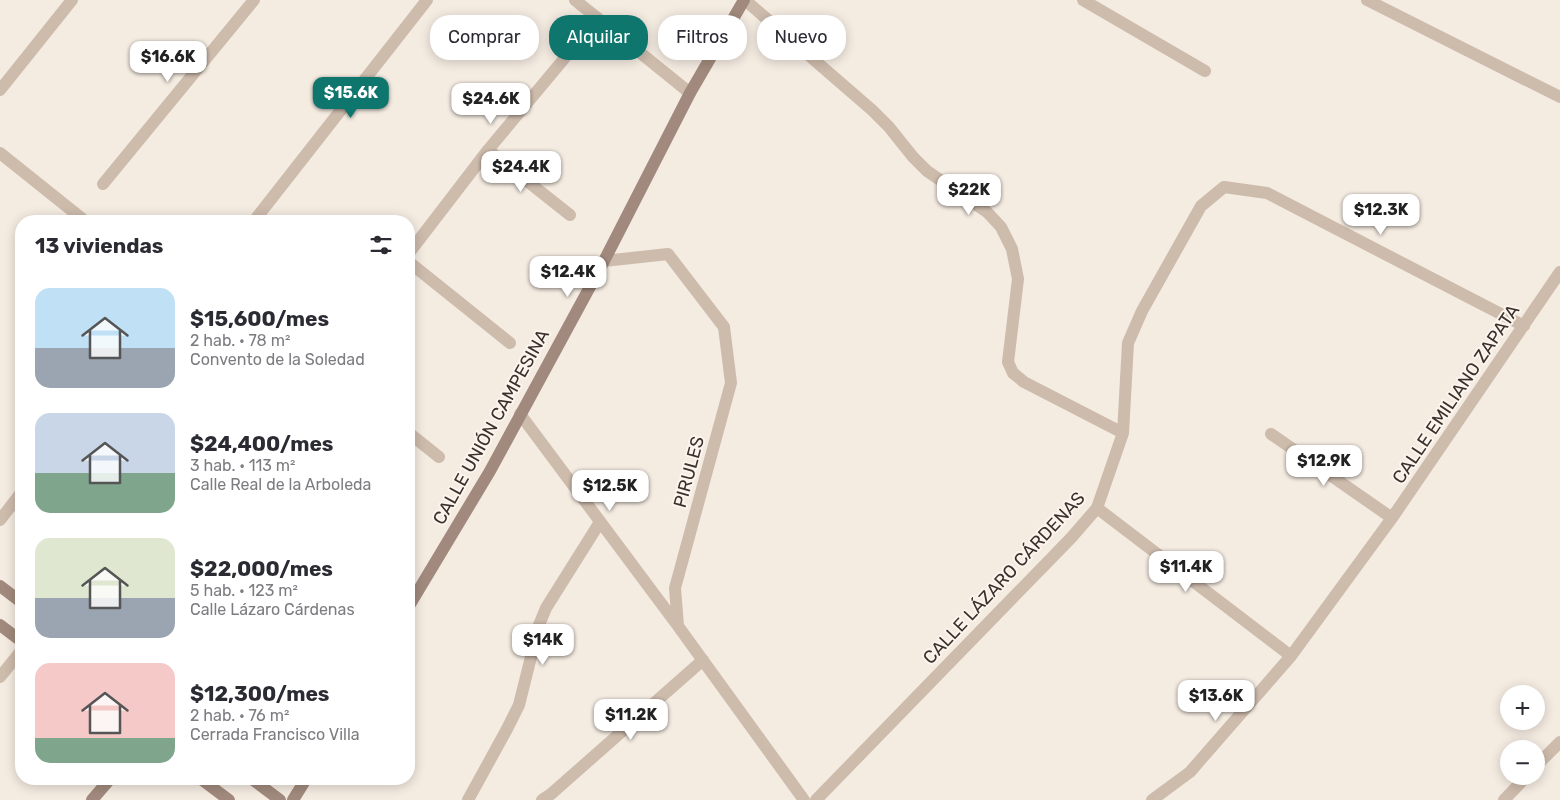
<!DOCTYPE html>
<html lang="es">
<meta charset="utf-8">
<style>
body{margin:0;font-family:Rubik,sans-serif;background:#f7f7f7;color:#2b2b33;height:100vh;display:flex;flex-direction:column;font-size:19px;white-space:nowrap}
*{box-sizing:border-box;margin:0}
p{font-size:16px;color:#7c7c81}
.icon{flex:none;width:28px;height:28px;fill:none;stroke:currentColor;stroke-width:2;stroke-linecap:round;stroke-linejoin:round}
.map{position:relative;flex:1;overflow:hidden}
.panel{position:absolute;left:15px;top:215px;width:400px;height:570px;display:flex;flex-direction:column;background:#fff;border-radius:20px;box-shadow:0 2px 12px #0003}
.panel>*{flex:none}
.hud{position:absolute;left:430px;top:15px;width:475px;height:45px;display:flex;gap:10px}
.buttons{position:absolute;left:1500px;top:685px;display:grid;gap:10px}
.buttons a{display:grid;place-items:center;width:45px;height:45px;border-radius:50%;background:#fff;box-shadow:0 2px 12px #0003;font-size:25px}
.price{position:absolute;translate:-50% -42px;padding:0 11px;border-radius:10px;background:#fff;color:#222;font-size:16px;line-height:32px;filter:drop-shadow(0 1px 2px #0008)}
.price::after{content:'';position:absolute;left:50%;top:30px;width:15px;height:11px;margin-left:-8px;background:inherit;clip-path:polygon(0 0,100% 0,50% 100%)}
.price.on{background:#0f766e;color:#fff}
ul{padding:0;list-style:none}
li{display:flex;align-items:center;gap:15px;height:125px;padding:0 20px}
li span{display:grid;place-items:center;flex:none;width:140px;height:100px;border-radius:15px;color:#555}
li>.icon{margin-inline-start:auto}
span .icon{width:60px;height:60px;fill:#fffc;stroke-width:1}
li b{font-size:21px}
h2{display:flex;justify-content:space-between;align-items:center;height:60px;padding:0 20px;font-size:21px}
.chip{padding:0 18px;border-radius:20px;background:#fff;box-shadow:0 2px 12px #0003;font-size:18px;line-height:45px}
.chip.on{background:#0f766e;color:#fff}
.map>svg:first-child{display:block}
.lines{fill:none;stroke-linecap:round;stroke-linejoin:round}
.street{stroke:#cdbbac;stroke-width:12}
.secondary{stroke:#a18a7d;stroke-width:12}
.labels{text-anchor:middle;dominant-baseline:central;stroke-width:4;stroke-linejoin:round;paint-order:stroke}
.street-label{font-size:18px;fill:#3b302b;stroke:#fbf5ee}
</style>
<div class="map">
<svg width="1560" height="800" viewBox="0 0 1560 800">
<rect width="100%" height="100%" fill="#f4ebe1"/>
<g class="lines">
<path class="street" d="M575,0L690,93
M745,0L872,110L889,127L913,157L927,171L987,212L1001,227L1012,249L1018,279L1008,362L1013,373L1024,382L1123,433
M1083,0L1205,71
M1367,0L1560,97
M0,90L72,0
M488,150L570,215
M0,153L85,221
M103,184L254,0
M254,221L427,0
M409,253L488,150L598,18
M604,261L668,254L724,327L731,383L675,588L678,626L804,800
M409,262L510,343
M520,414L678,626
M409,433L439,457
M1271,434L1392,518
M1097,508L1291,656
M0,520L21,493
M0,677L21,651
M1536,766L1560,742
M468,800L507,729L519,705L539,625L546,608L600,522
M542,800L551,794L703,660
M816,800L1071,538L1097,508L1123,433L1128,343L1142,311L1201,206L1224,187L1267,193L1524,326
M1152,800L1190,772L1291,656L1392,518L1560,272
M1504,800L1527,776"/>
<path class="secondary" d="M0,586L21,602
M409,606L490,471L604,261L690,93L744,0
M0,625L21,641
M201,779L229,800
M252,779L280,800
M92,800L110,779
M293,800L306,779"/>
</g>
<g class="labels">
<g class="street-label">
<text transform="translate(1456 394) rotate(-56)">CALLE EMILIANO ZAPATA</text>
<text transform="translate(491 427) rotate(-61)">CALLE UNIÓN CAMPESINA</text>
<text transform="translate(689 472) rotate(-75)">PIRULES</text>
<text transform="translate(1004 578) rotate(-47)">CALLE LÁZARO CÁRDENAS</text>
</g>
</g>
</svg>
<div class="buttons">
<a>+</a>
<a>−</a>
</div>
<b class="price" style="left:168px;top:83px">$16.6K</b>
<b class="price on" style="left:351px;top:119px">$15.6K</b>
<b class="price" style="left:491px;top:125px">$24.6K</b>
<b class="price" style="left:521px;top:193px">$24.4K</b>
<b class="price" style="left:969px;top:216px">$22K</b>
<b class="price" style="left:1381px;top:236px">$12.3K</b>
<b class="price" style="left:568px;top:298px">$12.4K</b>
<b class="price" style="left:1324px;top:487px">$12.9K</b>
<b class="price" style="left:610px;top:512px">$12.5K</b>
<b class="price" style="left:1186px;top:593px">$11.4K</b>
<b class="price" style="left:543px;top:666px">$14K</b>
<b class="price" style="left:1216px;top:722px">$13.6K</b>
<b class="price" style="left:631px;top:741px">$11.2K</b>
<div class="hud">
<a class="chip">Comprar</a>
<a class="chip on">Alquilar</a>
<a class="chip">Filtros</a>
<a class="chip">Nuevo</a>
</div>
<section class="panel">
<h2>13 viviendas<svg class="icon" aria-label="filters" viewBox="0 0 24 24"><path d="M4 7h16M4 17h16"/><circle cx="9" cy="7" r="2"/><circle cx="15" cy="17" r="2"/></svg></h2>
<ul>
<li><span style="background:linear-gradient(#bfe0f5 60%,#9aa5b1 0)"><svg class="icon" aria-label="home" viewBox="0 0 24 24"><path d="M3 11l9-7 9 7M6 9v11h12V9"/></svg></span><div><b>$15,600/mes</b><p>2 hab. · 78 m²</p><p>Convento de la Soledad</p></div></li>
<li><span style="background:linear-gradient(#c9d6e8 60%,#7fa58c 0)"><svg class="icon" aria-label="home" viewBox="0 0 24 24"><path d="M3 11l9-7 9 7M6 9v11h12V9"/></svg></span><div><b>$24,400/mes</b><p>3 hab. · 113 m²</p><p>Calle Real de la Arboleda</p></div></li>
<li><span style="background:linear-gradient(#dfe7d0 60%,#9aa5b1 0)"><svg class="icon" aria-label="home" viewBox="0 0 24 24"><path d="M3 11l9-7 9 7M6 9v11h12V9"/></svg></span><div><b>$22,000/mes</b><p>5 hab. · 123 m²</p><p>Calle Lázaro Cárdenas</p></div></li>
<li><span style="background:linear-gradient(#f6c9c9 75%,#7fa58c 0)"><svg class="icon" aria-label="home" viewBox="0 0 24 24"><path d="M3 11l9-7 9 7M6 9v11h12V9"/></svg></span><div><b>$12,300/mes</b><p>2 hab. · 76 m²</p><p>Cerrada Francisco Villa</p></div></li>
</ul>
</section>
</div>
